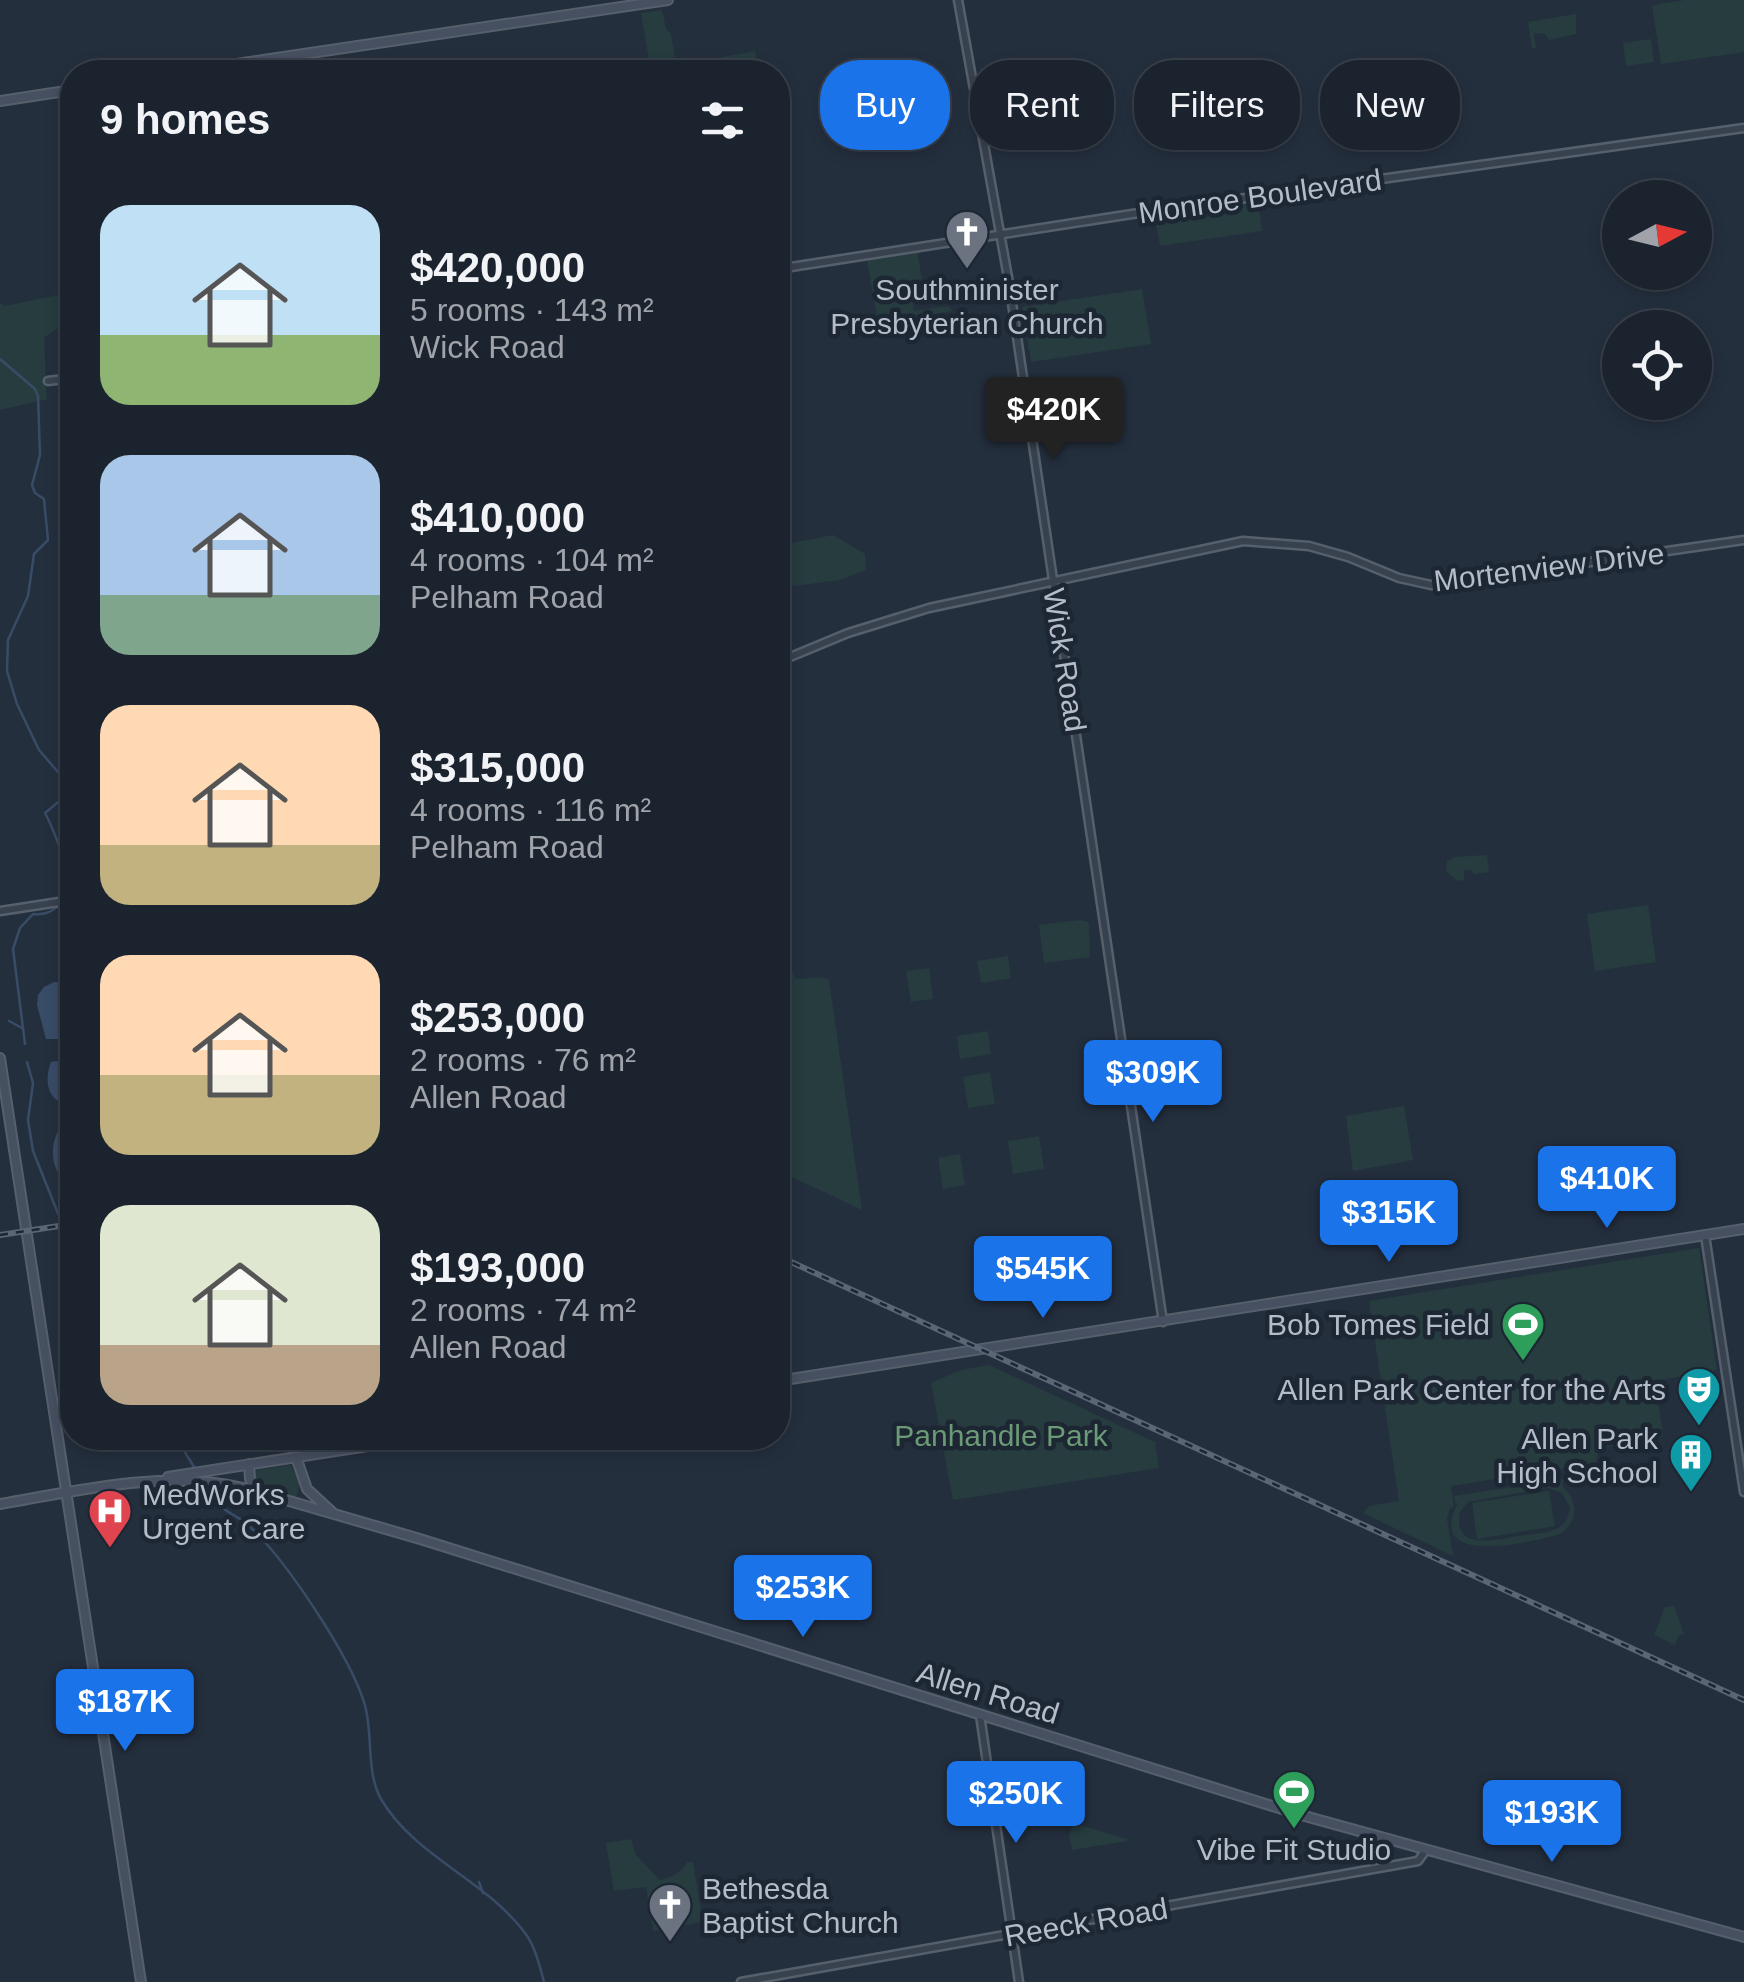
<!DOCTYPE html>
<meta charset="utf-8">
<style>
body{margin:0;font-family:Helvetica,sans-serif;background:#242b36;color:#f1f3f6;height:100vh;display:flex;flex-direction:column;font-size:38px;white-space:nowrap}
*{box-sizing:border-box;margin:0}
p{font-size:32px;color:#a0a4aa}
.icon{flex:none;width:55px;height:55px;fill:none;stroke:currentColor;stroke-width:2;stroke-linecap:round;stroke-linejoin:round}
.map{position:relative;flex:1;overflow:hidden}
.panel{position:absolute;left:60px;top:60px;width:730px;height:1390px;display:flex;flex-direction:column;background:#1b232e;border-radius:40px;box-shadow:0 5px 15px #0003,0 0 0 2px #39404a}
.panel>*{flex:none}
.guide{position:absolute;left:820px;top:60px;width:772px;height:90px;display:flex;gap:20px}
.needle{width:65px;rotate:83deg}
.controls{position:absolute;left:1602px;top:180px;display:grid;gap:20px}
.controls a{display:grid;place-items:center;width:110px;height:110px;border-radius:50%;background:#1b232e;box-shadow:0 5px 15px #0003,0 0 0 2px #39404a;font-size:50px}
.price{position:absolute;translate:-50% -85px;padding:0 22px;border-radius:10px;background:#1a73e8;color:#fff;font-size:32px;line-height:65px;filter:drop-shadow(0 2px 5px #0008)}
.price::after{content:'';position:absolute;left:50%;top:60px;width:30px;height:22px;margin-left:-15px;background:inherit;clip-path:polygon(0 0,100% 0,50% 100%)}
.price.active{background:#222;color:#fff}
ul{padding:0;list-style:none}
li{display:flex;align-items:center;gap:30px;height:250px;padding:0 40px}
li span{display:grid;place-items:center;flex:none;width:280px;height:200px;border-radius:30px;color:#555}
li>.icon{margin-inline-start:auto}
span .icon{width:120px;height:120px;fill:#fffc;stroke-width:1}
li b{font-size:42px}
h2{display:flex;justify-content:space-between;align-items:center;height:120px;padding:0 40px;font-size:42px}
.pill{padding:0 35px;border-radius:40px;background:#1b232e;box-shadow:0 5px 15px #0003,0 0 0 2px #39404a;font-size:35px;line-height:90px}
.pill.active{background:#1a73e8;color:#fff}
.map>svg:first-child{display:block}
.green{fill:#263c3f;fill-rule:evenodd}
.water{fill:#394c67}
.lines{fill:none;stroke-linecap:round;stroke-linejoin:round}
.stream{stroke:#394c67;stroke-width:2.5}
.tertiary-casing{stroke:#565f6c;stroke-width:11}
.secondary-casing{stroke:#565f6c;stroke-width:12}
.tertiary{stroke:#38414e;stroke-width:6}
.secondary{stroke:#465061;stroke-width:8}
.rail-casing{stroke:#5a6575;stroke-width:6}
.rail{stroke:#1d2633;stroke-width:2.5;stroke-dasharray:8;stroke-linecap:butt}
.labels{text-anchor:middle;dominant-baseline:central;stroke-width:9;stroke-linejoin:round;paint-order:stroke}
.street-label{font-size:30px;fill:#b4bcc9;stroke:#1d2633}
.poi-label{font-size:30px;fill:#b4bcc9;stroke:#1d2633;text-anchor:end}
.park-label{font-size:30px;fill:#6b9a76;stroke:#1d2633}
</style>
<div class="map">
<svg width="1744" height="1982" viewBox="0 0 1744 1982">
<rect width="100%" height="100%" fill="#242f3e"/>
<path class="green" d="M1685,0H1744V52L1661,64L1652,5Z
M662,10L666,29L671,34L675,57L670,58L672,72H651L641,13Z
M1576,14V34L1549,40L1545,34L1534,33L1536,48L1532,49L1528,22Z
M1651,39L1654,62L1626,66L1623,43Z
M755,51L759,72H707L706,60Z
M1267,198L1268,206L1259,208L1262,231L1160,246L1156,223L1145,224L1144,216Z
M922,250L918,255L923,288L911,290L914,311L949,306L952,311L878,323L867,260Z
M1142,289L1151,344L1031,362L1022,307Z
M72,292V325L57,329L44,338L47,399L0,410V303L5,306Z
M833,535L865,554L866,570L840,580L794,586L778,576V546Z
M1487,855L1489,872L1474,874L1471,870H1464V880L1457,881L1446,871L1447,861L1455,857Z
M1648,905L1656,962L1595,971L1587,914Z
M1079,920L1088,922L1089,926L1090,957L1044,963L1039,925Z
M778,933L795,978C807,981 818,974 829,980L862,1210L788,1175L778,1103Z
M1008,956L1011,978L981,983L977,961Z
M929,968L933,999L911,1002L906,971Z
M988,1031L991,1054L960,1059L957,1036Z
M990,1072L995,1104L968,1108L963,1077Z
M1404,1106L1413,1160L1353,1171L1346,1116Z
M1039,1136L1044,1169L1013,1174L1008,1141Z
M960,1154L965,1185L943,1189L938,1158Z
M1699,1248L1717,1370L1655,1381L1663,1435L1661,1438L1599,1448L1596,1463L1451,1486L1454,1507L1450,1508L1447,1519L1453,1556L1363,1513L1369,1506L1399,1501L1369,1301Z
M989,1365L1155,1442L1159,1468L953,1500L931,1383L961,1370Z
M291,1465L300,1485L295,1500L261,1489L253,1477L257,1470Z
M1564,1479L1562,1486C1579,1501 1579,1521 1560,1534C1533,1542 1423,1569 1458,1503H1455L1454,1496ZM1548,1488L1562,1493L1570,1508C1568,1517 1566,1524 1558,1528C1547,1534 1530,1534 1518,1536C1495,1540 1452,1551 1460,1512L1468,1502Z
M1549,1491L1555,1526L1477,1539L1472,1503Z
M1674,1606L1684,1634L1679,1635L1675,1645L1654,1635L1665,1607Z
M1073,1823L1127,1839V1841L1072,1850L1069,1836Z
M631,1839L636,1855L660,1880C670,1878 683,1872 687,1862H693L703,1922L653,1931L646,1887L614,1891L606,1843Z"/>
<path class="water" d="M54,982L72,983L70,1039H46L37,1005L38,995L44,987Z
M56,1061L67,1063L72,1068V1101L68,1105C47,1101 44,1080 51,1062Z
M72,1116V1184C44,1173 49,1129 72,1116Z"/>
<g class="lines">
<path class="stream" d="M0,359L35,389L38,396L40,455L32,485L35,493L44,499L48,540L34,554L28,596L8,640L7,671L17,704L39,750L71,787L69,793L45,813C58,837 64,861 72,885C62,903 55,916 33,914L20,928L13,949L25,1044
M9,1021L22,1028
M27,1062L33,1083L28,1120L33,1151L61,1221
M63,1231L72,1236
M176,1438L196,1470
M205,1486C214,1491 215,1500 223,1508C231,1515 241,1518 248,1525C285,1558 349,1655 364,1702C374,1733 365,1770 381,1799C415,1857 486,1880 525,1933C535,1946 540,1967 544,1982
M479,1882L483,1893"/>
<defs>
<path id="tertiary" d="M958,0L1009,283L1163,1322
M778,269L1132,214L1744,128
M48,381L72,378
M778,662L848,633L929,608L1243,541L1309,546L1348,557L1399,578L1431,585L1744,540
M0,911L72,900
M1705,1235L1744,1492
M980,1715L1019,1982
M741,1982L1418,1861L1426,1850"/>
<path id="secondary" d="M182,72L668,0
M0,101L72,90
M0,1058L141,1982
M778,1381L1744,1229
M296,1457L307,1489L333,1513
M249,1464L250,1479L258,1492
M168,1477L420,1438
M0,1504C81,1490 166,1469 248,1489L420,1539L1301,1815L1744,1937"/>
</defs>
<use href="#tertiary" class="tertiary-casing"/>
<use href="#secondary" class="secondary-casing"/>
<use href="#tertiary" class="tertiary"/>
<use href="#secondary" class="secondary"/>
<defs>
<path id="rail" d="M0,1235L72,1224
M778,1256L1744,1700"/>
</defs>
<use href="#rail" class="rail-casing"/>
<use href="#rail" class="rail"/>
</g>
<defs>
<symbol id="church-pin" viewBox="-11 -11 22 30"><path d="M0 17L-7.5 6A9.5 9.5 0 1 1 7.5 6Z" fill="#6b7280" stroke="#1d2633"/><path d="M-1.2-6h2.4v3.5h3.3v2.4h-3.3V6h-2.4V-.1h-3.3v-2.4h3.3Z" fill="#fff"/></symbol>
<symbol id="stadium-pin" viewBox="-11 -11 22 30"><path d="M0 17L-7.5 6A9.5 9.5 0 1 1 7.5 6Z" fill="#2e9e5b" stroke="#1d2633"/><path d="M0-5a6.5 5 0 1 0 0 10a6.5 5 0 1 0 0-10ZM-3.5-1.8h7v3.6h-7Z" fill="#fff"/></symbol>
<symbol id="theatre-pin" viewBox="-11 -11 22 30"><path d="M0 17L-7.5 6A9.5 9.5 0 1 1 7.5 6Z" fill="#0f9aa8" stroke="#1d2633"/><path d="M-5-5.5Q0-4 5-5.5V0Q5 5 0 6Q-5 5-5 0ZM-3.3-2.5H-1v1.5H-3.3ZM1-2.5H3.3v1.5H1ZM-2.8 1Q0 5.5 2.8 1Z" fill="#fff"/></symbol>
<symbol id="building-pin" viewBox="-11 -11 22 30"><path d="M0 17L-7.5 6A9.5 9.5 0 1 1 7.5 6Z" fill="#0f9aa8" stroke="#1d2633"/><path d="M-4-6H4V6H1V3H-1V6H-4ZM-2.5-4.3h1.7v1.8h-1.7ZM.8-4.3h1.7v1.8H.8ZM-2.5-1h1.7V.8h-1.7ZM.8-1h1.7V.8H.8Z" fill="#fff"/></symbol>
<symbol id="hospital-pin" viewBox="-11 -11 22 30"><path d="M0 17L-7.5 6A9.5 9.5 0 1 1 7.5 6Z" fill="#e0444e" stroke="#1d2633"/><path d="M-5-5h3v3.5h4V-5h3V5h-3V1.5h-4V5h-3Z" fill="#fff"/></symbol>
</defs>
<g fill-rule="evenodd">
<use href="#church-pin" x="942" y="207" width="50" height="68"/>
<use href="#stadium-pin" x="1498" y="1299" width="50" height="68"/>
<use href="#theatre-pin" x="1674" y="1364" width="50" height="68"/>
<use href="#building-pin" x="1666" y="1430" width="50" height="68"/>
<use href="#hospital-pin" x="85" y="1486" width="50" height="68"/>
<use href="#stadium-pin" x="1269" y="1767" width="50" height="68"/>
<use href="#church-pin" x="645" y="1880" width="50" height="68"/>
</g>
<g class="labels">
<g class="street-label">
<text transform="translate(1260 196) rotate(-8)">Monroe Boulevard</text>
<text transform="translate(1549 567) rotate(-7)">Mortenview Drive</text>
<text transform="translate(1065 660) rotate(81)">Wick Road</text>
<text transform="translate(988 1693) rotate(17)">Allen Road</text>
<text transform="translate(1086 1922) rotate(-10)">Reeck Road</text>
</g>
<g class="poi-label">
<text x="967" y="289" text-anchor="middle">Southminister<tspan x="967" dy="34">Presbyterian Church</tspan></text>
<text x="1490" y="1324">Bob Tomes Field</text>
<text x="1666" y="1389">Allen Park Center for the Arts</text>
<text x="1658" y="1438">Allen Park<tspan x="1658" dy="34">High School</tspan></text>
<text x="142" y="1494" text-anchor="start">MedWorks<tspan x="142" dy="34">Urgent Care</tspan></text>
<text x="1294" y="1849" text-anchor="middle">Vibe Fit Studio</text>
<text x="702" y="1888" text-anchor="start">Bethesda<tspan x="702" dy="34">Baptist Church</tspan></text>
</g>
<g class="park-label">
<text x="1001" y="1435">Panhandle Park</text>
</g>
</g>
</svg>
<div class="controls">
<a><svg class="needle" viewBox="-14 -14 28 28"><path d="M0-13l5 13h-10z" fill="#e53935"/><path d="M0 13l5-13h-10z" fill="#a0a4aa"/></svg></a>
<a><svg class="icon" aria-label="locate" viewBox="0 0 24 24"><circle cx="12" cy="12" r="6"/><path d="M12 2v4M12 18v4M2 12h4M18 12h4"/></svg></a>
</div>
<b class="price active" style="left:1054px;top:462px">$420K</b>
<b class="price" style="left:1153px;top:1125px">$309K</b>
<b class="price" style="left:1607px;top:1231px">$410K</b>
<b class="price" style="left:1389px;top:1265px">$315K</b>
<b class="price" style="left:1043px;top:1321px">$545K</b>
<b class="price" style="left:803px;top:1640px">$253K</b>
<b class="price" style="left:125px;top:1754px">$187K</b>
<b class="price" style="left:1016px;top:1846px">$250K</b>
<b class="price" style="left:1552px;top:1865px">$193K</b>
<div class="guide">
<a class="pill active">Buy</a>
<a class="pill">Rent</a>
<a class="pill">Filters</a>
<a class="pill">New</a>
</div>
<section class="panel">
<h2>9 homes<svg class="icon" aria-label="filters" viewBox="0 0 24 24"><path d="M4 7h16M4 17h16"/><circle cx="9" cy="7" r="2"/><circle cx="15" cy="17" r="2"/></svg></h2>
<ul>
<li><span style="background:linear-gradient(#bfe0f5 65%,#8fb573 0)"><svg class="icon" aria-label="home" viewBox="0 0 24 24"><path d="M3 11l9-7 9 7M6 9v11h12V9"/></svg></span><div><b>$420,000</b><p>5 rooms · 143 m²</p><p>Wick Road</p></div></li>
<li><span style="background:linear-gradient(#a9c7e8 70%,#7fa58c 0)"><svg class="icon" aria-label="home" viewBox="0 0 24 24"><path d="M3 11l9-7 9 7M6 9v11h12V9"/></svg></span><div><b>$410,000</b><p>4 rooms · 104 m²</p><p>Pelham Road</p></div></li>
<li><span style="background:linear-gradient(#ffd9b3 70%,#c2b280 0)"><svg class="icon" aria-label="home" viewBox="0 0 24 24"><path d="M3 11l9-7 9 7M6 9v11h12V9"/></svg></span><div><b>$315,000</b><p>4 rooms · 116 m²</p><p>Pelham Road</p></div></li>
<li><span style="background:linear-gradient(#ffd9b3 60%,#c2b280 0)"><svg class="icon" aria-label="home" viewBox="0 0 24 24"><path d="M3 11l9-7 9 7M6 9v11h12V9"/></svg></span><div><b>$253,000</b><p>2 rooms · 76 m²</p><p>Allen Road</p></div></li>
<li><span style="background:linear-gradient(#dfe7d0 70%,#b9a48a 0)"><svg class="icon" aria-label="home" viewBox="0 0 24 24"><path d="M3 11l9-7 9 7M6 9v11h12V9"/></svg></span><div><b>$193,000</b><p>2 rooms · 74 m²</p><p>Allen Road</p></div></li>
</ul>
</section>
</div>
